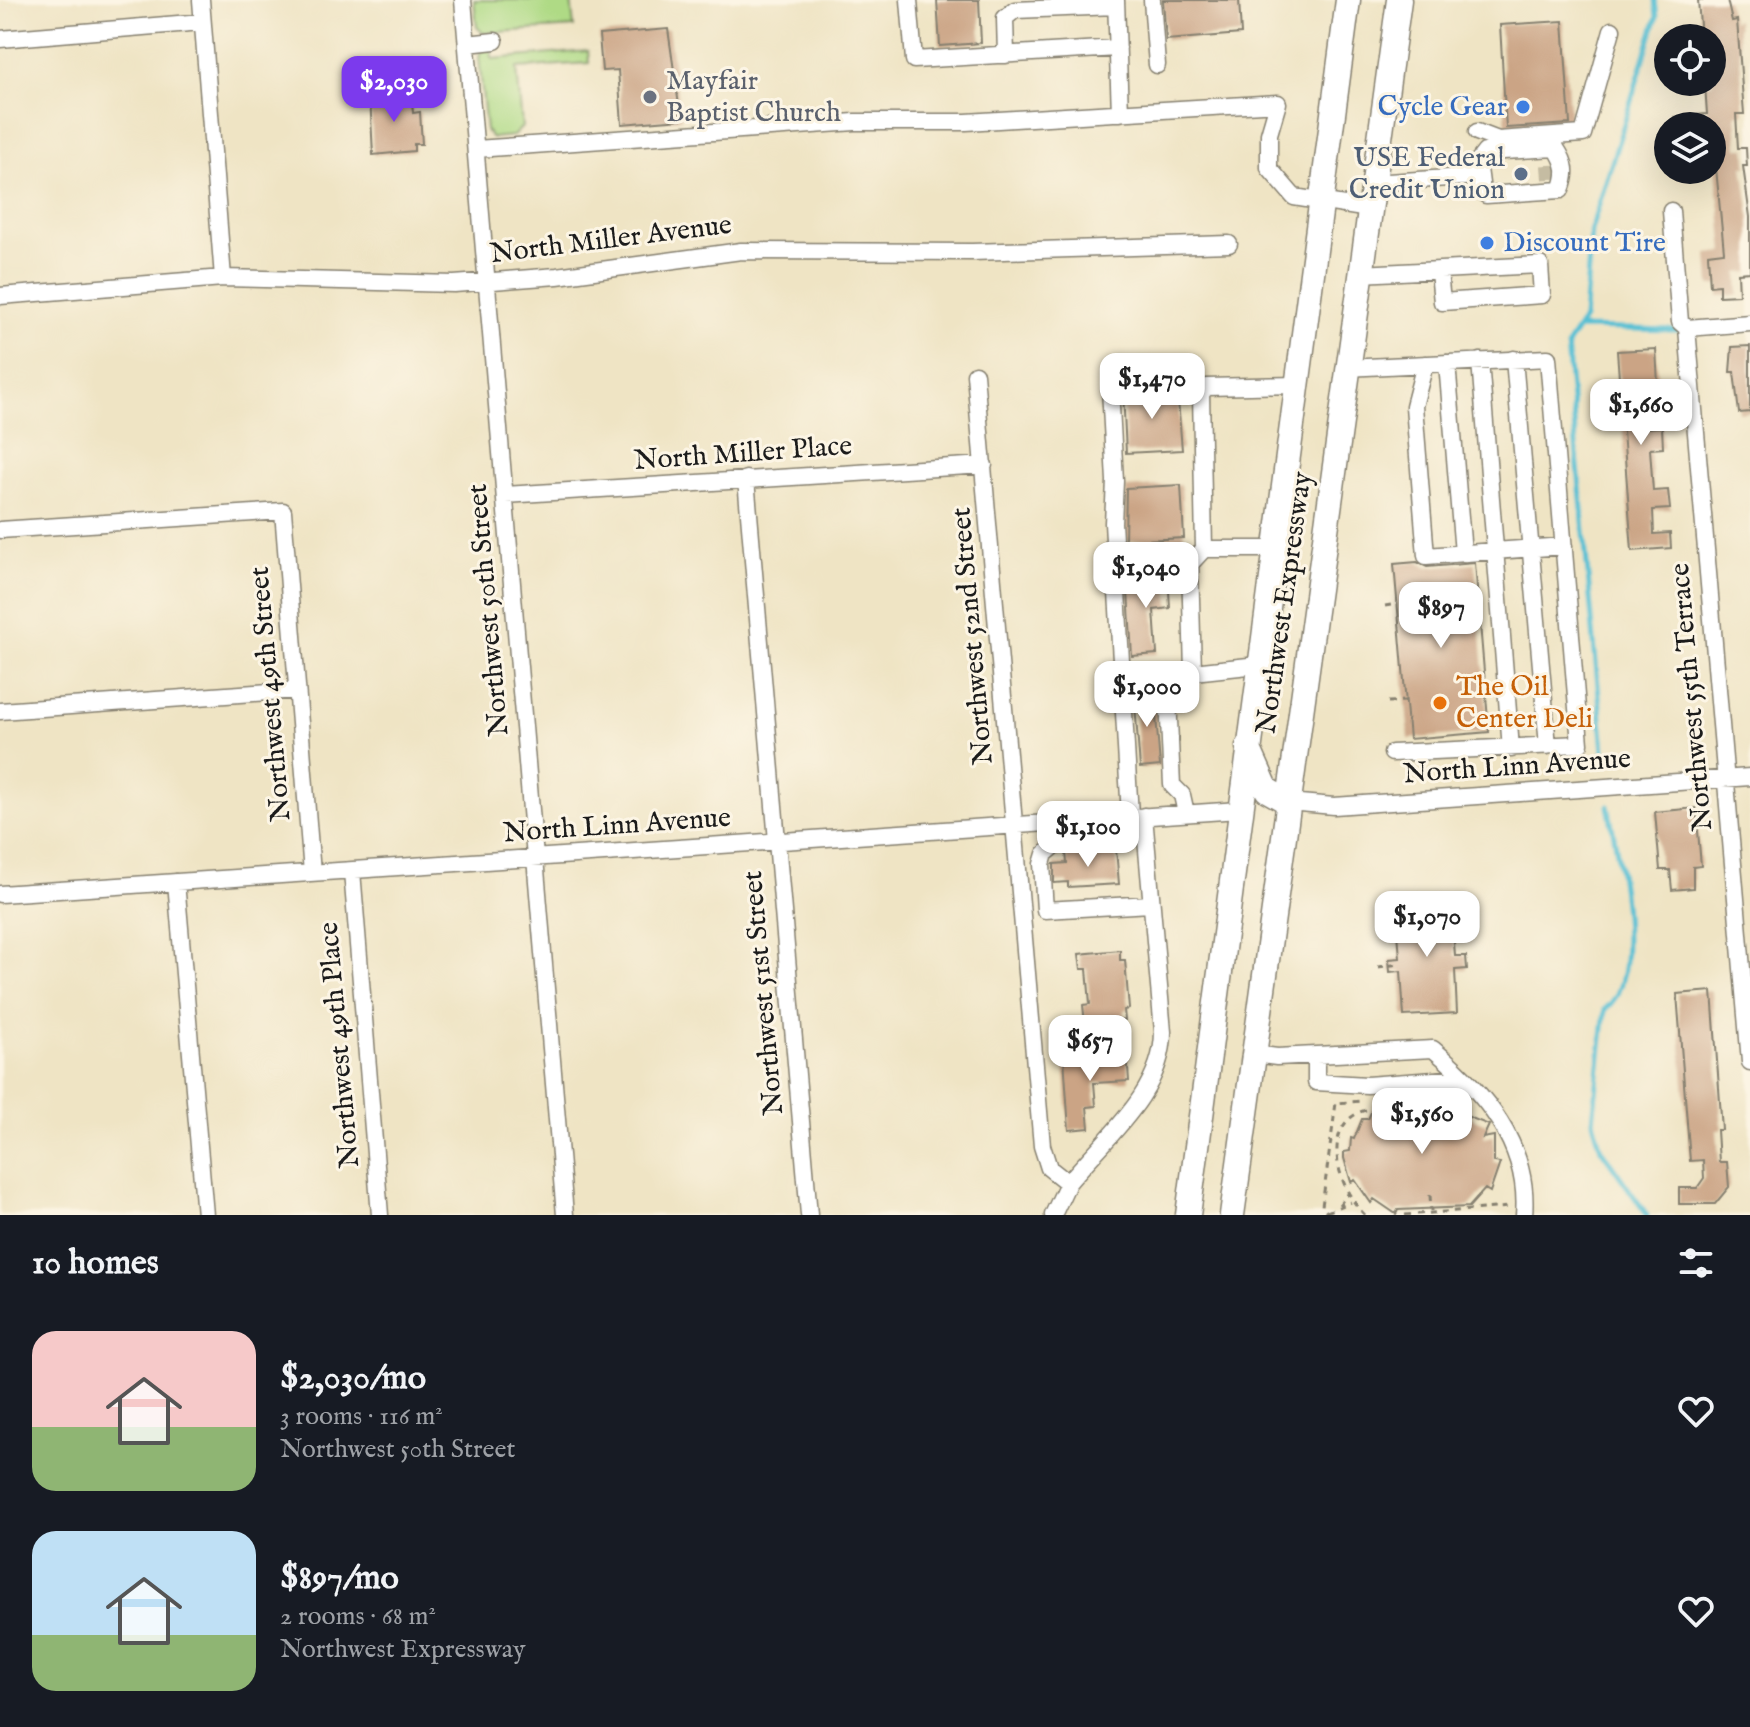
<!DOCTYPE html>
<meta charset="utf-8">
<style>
body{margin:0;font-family:"IM FELL English",serif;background:#20242c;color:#f1f3f6;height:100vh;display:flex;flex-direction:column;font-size:30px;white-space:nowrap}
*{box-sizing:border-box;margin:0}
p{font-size:26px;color:#9ea1a6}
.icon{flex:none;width:44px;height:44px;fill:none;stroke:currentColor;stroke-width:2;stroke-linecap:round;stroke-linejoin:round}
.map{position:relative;height:1215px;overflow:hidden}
.drawer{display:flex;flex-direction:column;background:#171b24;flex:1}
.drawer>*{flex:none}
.buttons{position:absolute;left:1654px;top:24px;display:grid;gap:16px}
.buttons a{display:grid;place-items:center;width:72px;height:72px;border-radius:50%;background:#171b24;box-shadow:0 8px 32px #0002;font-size:40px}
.price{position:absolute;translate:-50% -68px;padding:0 18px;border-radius:16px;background:#fff;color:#222;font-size:26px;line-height:52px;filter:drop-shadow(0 2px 4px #0008)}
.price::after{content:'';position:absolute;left:50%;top:48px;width:24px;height:18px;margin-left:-12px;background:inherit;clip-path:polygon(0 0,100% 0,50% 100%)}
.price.on{background:#7c3aed;color:#fff}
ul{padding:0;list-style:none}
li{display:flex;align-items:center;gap:24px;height:200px;padding:0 32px}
li span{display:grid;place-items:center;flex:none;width:224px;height:160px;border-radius:24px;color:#555}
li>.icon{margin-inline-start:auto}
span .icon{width:96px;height:96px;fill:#fffc;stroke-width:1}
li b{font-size:34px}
h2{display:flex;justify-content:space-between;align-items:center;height:96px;padding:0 32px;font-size:34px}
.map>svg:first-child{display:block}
.green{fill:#afda85;stroke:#667b50;stroke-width:2}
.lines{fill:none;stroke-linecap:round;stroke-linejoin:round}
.stream{stroke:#57c0d4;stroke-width:5}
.building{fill:#cba485}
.minor-tunnel{stroke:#c5bca2;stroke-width:16;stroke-dasharray:16 8;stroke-linecap:butt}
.minor-casing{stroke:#868070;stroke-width:19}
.highway-casing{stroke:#868070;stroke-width:27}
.path{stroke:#868070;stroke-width:3;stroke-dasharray:6 6;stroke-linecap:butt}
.minor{stroke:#fff;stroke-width:16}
.highway{stroke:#fff;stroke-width:24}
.worship-dot{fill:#6b7280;stroke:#fcf5e5;stroke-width:3}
.shop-dot{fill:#3f7fe0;stroke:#fcf5e5;stroke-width:3}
.service-dot{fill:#5c6f8a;stroke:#fcf5e5;stroke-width:3}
.food-dot{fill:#e8710a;stroke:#fcf5e5;stroke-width:3}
.labels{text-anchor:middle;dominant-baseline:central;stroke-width:6;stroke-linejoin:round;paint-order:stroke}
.worship-label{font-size:28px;fill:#5b616d;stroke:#fcf5e5;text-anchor:start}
.shop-label{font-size:28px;fill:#366cbe;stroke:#fcf5e5;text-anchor:end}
.service-label{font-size:28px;fill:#4e5e75;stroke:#fcf5e5;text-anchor:end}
.street-label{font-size:28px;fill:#1c1c1c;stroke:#fcf5e5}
.food-label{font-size:28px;fill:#c56008;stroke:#fcf5e5;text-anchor:start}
</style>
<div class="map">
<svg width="1750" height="1215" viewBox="0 0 1750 1215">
<rect width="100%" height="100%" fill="#fcf5e5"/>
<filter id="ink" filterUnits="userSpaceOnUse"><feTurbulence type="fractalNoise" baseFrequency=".0125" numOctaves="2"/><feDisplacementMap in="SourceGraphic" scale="16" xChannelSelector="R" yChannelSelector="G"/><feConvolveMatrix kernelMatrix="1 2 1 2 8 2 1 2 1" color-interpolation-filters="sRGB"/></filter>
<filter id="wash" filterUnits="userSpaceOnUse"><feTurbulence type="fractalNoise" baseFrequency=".006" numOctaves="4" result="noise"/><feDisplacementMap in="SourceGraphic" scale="32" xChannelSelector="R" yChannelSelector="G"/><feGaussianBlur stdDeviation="1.8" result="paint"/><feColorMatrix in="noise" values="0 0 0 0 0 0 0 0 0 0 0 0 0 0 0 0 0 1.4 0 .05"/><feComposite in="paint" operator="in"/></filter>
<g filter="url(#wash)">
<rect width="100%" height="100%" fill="#efe4c4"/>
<path class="green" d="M474,0H571L574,27L483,33L477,27Z
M491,46L492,59L588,51L589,63L517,68L522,127L513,136L492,138L486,131L479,57L481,49Z"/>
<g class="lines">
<path class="stream" d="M1579,328L1678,330
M1605,762L1567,345L1584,319L1591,230L1657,17L1655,0
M1608,806C1617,850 1645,980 1605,1009L1593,1121L1601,1149L1647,1215"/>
</g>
<g id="blocks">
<path class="building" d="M937,0H979L981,43L940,46Z
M1163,0H1239L1241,34L1166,40Z
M1698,0H1727L1732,21L1737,20L1744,114H1736L1738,148H1746L1747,166H1743L1750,217V272L1738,273L1739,295L1719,296V285L1710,286L1708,254L1724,252L1712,126H1676L1675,117L1707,114L1705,84H1712V38H1701Z
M1563,21L1570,124L1506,128L1500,25Z
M668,29L681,119L622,124L618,70L602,71L599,35Z
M411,92L413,113L420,112L422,144H414V151L373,155L370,96Z
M1750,346V412L1739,413L1734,372H1730L1732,347Z
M1656,349L1659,402L1643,403L1644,428L1662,427L1663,448L1650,449L1653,491L1668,490L1670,509L1653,510L1654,534L1670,533L1671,548L1632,551L1617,351Z
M1177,388L1182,450L1126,453L1123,391Z
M1181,485L1184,538L1125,541L1126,488Z
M1417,562L1427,567L1475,563L1489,732L1409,739L1394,564Z
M1168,573L1170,608L1154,610L1157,654L1132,656L1127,575Z
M1154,691L1160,766L1140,768L1134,692Z
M1696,808L1701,866L1693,867V888L1672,890L1670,870H1660L1655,812Z
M1116,849L1119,884L1068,887V882L1054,883V864L1067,863L1066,852Z
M1451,903L1455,956H1466L1467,969L1455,970L1457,1013L1404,1016L1401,971L1390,972L1389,959L1400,958L1396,906Z
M1120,950V960H1125L1129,1009L1124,1010L1125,1020L1085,1023L1083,1005L1090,1004L1087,969H1081L1079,954Z
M1712,991L1722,1130H1717L1719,1162H1727L1729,1187L1715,1204H1679V1188H1697L1704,1178L1703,1160L1690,1161L1677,994Z
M1127,1053L1129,1081L1094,1083L1096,1106L1087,1107L1089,1128L1069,1130L1064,1057Z
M1441,1091L1462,1101L1454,1111L1489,1125L1483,1138L1494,1136V1162L1500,1163L1490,1192L1485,1189L1469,1207L1398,1210L1396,1214L1374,1199L1371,1203L1355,1180L1351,1182L1344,1158V1152L1350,1151L1351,1138L1354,1139L1362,1119H1368L1379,1095L1394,1094L1423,1150L1418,1092Z"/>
</g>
</g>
<g filter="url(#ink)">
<use href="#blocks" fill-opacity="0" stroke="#868070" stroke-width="2"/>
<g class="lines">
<path class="minor-tunnel" d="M1549,165L1550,179"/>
<defs>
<path id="minor" d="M201,0L223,278
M463,0L565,1215
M909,0L914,60L1118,48
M1116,0L1120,113
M1152,0L1157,65
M0,39L202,22
M467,44L495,41
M1006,55L1005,18L1015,10L1116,6
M1477,132L1498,140L1583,134L1612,30
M1556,148L1485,152L1478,161L1482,191L1486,195L1561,190
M1556,148C1566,163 1568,173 1561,190
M476,149L855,122H966L1278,103L1269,134V168L1294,197L1369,209
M1373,183L1478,176
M1671,211L1680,322L1687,328
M1360,274L1540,265L1542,295L1442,302L1439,272
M0,296L223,278L454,284L557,276L741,251L972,252L1229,244
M1687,328L1750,1062
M1687,328L1750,323
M1514,359L1548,746
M1480,361L1511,749
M1447,363L1463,553
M1425,364L1414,406L1426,556L1564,546
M1346,368L1548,358L1580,744L1392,753
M975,374L1042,1146L1049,1168L1068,1183L1053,1215
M746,479L809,1215
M505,495L984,465
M0,530L283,511L312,873
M1204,549H1274
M1193,672L1258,665
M0,711L297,690
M1288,802L1334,806L1750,777
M1186,813L1182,795L1172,785L1167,676L1190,677L1193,672L1190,564L1204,549L1201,393L1207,387L1297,385
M1130,816L1113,523L1115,481L1110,388L1116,380L1186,377L1203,389
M1057,821L1058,843L1045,854L1042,864L1045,910L1151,904
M352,871L380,1215
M176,882L205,1215
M0,894L1239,810
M1255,1054L1277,1057L1433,1049C1484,1092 1530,1145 1524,1215
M1316,1055V1082L1367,1085L1461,1078
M1068,1183C1104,1139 1163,1093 1163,1032L1144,816"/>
<path id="highway" d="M1248,747L1267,790L1288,802
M1188,1215L1348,0
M1232,1215L1399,0"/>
</defs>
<use href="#minor" class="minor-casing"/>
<use href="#highway" class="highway-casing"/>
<path class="path" d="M1385,606L1398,604
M1388,702L1405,701
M1378,967L1400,964
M1384,1100L1396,1115
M1430,1195L1431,1211
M1339,1205L1348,1194
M1327,1212L1351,1202
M1329,1215L1322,1206L1336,1103L1361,1101
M1365,1215C1335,1186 1317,1116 1375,1108L1380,1100
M1405,1215L1509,1207"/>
<use href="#minor" class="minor"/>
<use href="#highway" class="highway"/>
</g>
</g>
<circle class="worship-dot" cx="650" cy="97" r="8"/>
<g class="shop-dot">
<circle cx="1523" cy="107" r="8"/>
<circle cx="1487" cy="243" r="8"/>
</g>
<circle class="service-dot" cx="1521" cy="174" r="8"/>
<circle class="food-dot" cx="1440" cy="703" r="8"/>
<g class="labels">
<g class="worship-label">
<text x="666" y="81">Mayfair<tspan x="666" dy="32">Baptist Church</tspan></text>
</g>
<g class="shop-label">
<text x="1507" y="107">Cycle Gear</text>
<text x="1503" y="243" text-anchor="start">Discount Tire</text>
</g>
<g class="service-label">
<text x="1505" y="158">USE Federal<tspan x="1505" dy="32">Credit Union</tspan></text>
</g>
<g class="street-label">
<text transform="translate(611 240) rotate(-7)">North Miller Avenue</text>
<text transform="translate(743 454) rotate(-4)">North Miller Place</text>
<text transform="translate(1285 603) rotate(-82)">Northwest Expressway</text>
<text transform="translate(489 610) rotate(-95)">Northwest 50th Street</text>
<text transform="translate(973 636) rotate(-95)">Northwest 52nd Street</text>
<text transform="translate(271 694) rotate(-95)">Northwest 49th Street</text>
<text transform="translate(1692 697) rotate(-95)">Northwest 55th Terrace</text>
<text transform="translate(1517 767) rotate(-4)">North Linn Avenue</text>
<text transform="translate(617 826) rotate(-4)">North Linn Avenue</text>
<text transform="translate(764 993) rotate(-95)">Northwest 51st Street</text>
<text transform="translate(340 1045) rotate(-95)">Northwest 49th Place</text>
</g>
<g class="food-label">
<text x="1456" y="687">The Oil<tspan x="1456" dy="32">Center Deli</tspan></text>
</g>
</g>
</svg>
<div class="buttons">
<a><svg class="icon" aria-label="locate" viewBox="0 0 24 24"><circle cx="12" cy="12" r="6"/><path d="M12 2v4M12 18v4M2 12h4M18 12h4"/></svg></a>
<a><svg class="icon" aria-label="layers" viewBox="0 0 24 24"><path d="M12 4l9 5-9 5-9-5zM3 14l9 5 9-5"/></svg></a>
</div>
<b class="price on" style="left:394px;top:124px">$2,030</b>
<b class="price" style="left:1152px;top:421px">$1,470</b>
<b class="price" style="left:1641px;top:447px">$1,660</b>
<b class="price" style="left:1146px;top:610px">$1,040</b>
<b class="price" style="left:1441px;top:650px">$897</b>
<b class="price" style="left:1147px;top:729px">$1,000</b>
<b class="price" style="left:1088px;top:869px">$1,100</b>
<b class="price" style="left:1427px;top:959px">$1,070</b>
<b class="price" style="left:1090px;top:1083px">$657</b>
<b class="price" style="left:1422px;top:1156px">$1,560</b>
</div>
<section class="drawer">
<h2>10 homes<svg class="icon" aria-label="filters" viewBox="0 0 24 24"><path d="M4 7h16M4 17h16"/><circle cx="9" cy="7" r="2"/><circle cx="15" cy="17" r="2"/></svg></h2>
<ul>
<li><span style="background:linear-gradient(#f6c9c9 60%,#8fb573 0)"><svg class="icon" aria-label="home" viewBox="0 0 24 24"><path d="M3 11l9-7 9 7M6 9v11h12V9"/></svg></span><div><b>$2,030/mo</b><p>3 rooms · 116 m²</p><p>Northwest 50th Street</p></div><svg class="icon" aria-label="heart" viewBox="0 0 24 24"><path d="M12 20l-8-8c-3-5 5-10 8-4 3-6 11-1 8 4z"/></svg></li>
<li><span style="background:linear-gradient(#bfe0f5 65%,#8fb573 0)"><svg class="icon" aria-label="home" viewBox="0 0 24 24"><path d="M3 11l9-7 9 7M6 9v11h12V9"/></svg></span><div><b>$897/mo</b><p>2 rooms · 68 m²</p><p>Northwest Expressway</p></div><svg class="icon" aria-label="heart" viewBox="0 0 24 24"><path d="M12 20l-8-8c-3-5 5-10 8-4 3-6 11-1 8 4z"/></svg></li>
</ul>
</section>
